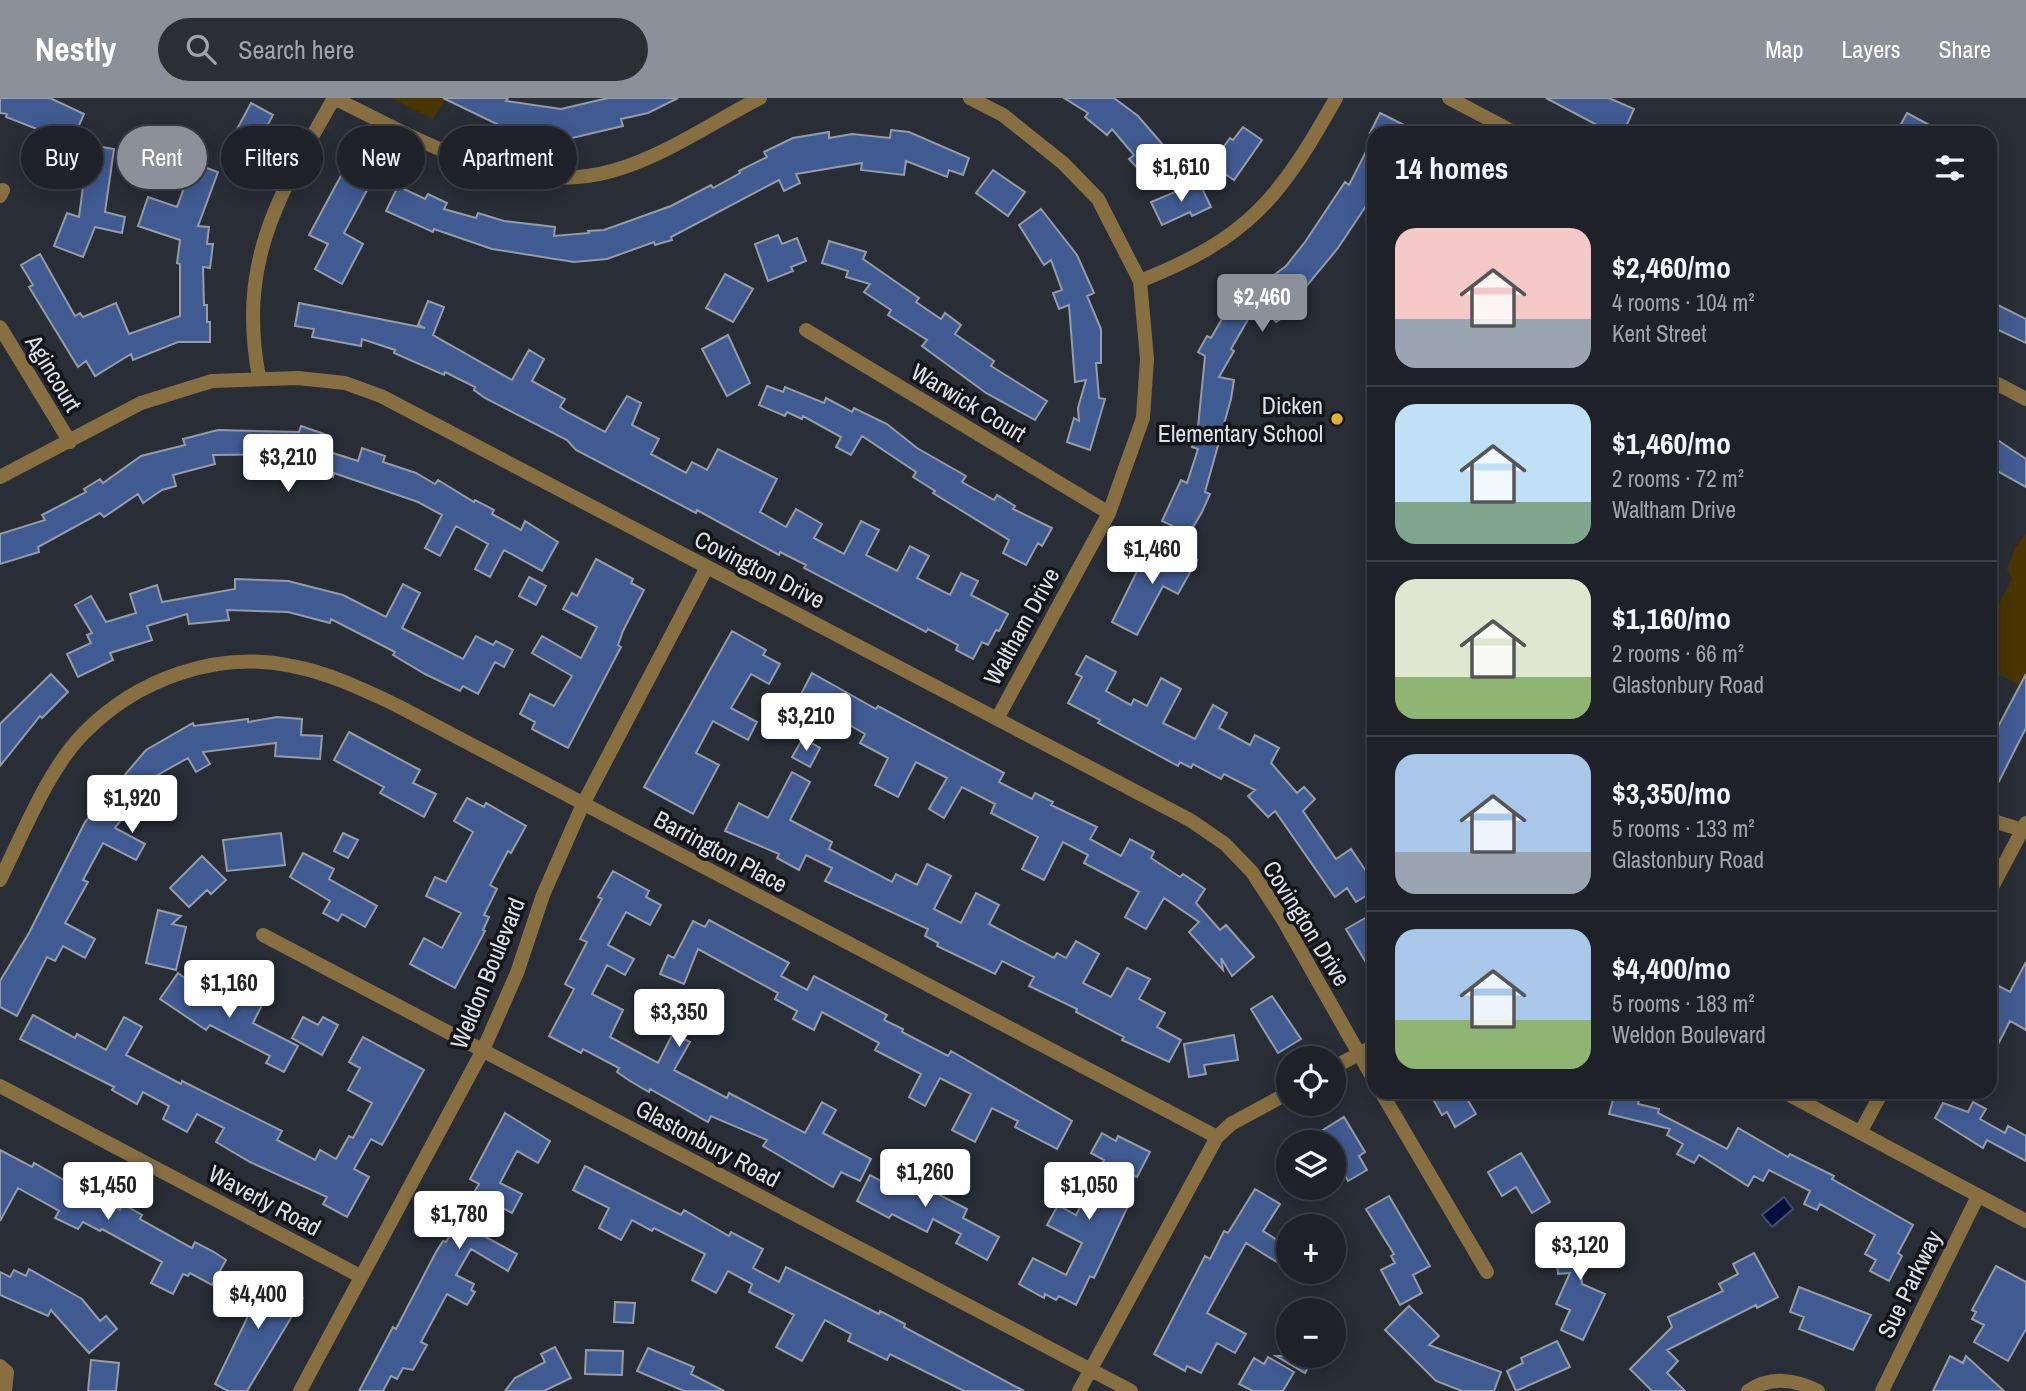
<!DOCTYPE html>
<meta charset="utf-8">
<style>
body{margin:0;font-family:"Archivo Narrow",sans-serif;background:#2b2f34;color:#f1f3f6;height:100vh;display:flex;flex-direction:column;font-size:26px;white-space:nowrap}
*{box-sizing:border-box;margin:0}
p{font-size:23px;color:#a1a4a8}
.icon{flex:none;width:38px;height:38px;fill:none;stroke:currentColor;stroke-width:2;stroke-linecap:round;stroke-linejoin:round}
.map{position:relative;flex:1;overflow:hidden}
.panel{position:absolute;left:1367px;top:28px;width:630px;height:973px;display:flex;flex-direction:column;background:#1e2228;border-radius:21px;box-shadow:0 4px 18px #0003,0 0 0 2px #3c3f45}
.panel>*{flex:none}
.top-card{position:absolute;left:21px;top:28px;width:665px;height:63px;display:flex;gap:14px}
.fabs{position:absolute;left:1276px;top:948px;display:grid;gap:14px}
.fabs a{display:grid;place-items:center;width:70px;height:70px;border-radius:50%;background:#1e2228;box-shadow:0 4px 18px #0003,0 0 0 2px #3c3f45;font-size:35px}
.price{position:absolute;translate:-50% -60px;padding:0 16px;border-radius:7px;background:#fff;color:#222;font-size:23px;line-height:46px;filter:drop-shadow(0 2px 4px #0008)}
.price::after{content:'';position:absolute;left:50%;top:42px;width:21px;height:16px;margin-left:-10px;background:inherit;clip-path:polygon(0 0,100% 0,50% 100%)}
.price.selected{background:#8c9099;color:#fff}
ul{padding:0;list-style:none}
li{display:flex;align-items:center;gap:21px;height:175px;padding:0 28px}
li+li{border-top:2px solid #3c3f45}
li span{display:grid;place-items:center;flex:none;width:196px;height:140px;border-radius:21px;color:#555}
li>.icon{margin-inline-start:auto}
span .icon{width:84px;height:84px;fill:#fffc;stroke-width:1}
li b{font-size:30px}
h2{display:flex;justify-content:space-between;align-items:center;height:84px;padding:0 28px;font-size:30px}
.chip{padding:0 24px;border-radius:32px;background:#1e2228;box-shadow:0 4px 18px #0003,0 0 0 2px #3c3f45;font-size:24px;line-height:63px}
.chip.selected{background:#8c9099;color:#fff}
header{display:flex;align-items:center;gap:42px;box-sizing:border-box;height:98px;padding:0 35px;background:#8c9099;color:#fff}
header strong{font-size:33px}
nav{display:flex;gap:38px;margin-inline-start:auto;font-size:24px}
.search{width:490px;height:63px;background:#2b2f34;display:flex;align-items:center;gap:18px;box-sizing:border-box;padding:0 24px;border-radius:38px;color:#a1a4a8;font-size:26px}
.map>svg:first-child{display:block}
.green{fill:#4a3400}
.water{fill:#000f3f;stroke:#434e72;stroke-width:2}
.building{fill:#405b92;stroke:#959ba7;stroke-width:2}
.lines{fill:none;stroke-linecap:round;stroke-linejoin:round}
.minor{stroke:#876f42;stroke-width:14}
.poi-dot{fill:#e4ae35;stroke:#131519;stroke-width:2.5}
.labels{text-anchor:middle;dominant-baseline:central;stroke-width:7;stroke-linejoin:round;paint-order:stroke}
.street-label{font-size:24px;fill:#dee2e8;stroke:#131519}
.poi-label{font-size:24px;fill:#dee2e8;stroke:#131519;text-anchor:end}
</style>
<header>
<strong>Nestly</strong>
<div class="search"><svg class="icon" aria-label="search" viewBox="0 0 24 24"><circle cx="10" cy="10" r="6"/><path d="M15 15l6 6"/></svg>Search here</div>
<nav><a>Map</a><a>Layers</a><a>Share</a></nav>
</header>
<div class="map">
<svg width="2026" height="1293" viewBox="0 0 2026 1293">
<rect width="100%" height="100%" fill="#282d36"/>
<path class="green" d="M391,0H446L433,21Z
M2026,435V591L1990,571V523L2012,481L2007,472L2014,452Z"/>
<path class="water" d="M1784,1099L1793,1111L1772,1129L1762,1117Z"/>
<path class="building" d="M0,0H50L84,16L73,41L49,29L47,35L6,19L7,16L0,15Z
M443,0H508L506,3L561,11L608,0H678L648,15L621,21L623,28L572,40L505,30Z
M1064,0H1114L1138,18L1170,55L1145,78L1129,61L1134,57L1112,31L1107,37L1085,19L1088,15Z
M1546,0H1609L1634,11L1624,33L1612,27L1610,31L1597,27Z
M251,5L273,17L252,56L230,44Z
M1380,15L1420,35H1370Z
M1907,15L1944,35H1896Z
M1243,29L1262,42L1234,82L1211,66L1230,40L1233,42Z
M891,32L909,34L969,60L963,77L949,72L947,79L906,63L904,77L861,72L862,65L796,76L800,85L784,93L779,82L671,139L672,142L655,147L654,144L607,161L574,164L492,151L434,131L433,134L386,113L398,88L425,101L428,96L447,105L444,111L476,120L478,115L504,123L555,129L554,138L589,135L588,133L604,132L671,108L711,87L713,90L740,75L739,73L767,59L764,54L793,40L829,34V40L852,36L890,40Z
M1374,38V96L1338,150L1299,197L1305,205L1276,224L1271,218L1263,223L1254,211L1231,251L1234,253L1219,279L1234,282L1231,301L1205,394L1210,396L1202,414L1189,436L1162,423L1181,382L1187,385L1198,351L1192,349L1198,329L1205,258L1198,254L1207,238L1211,240L1227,212L1231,214L1260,192L1258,189L1286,168L1305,144L1345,84L1349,87Z
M85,46L114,51L105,114L125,119L122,135L95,129L83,159L54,148L67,115L79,119L83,89L79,88Z
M357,60L378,72L344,135L363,146L342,186L315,171L328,146L309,137L344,72L349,74Z
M193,65L218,74L198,128L209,129L207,146H213L210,170L203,169L204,207H207V224H210V244H178L133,262L131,256L95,278L86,263L78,269L29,189L33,187L21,167L40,156L75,218L80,215L83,219L116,205L129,236L180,218V166L177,165L180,142L138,128L148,99L177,109Z
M993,72L1025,94L1008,118L976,95Z
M1199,84L1211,109L1192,118L1190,114L1162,127L1151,104Z
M1041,111L1077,157L1094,195L1087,198L1101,231V265H1096L1099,300L1105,301L1090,352L1067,344L1074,320L1079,323L1078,310L1086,282L1075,284L1069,207L1059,211L1053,195L1062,192L1051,162L1044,167L1019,127Z
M778,137L782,146L797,140L806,163L791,169L793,173L768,183L755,146Z
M829,143L866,154L863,161L919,200L916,204L941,221L945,215L961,227L955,236L994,263L991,268L1047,303L1035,322L986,295L922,248L927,242L888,217L891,212L864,194L870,186L846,179L848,173L822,165Z
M725,176L753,191L733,224L706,210Z
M428,203L444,209L433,237L512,282L529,252L544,261L532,283L565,301L560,309L567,314L605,334L627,298L641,305L632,327L659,341L651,356L686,375L692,364L707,372L718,351L777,381L760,414L786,429L796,411L822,426L814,440L844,456L861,423L879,432L866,457L897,473L910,448L929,458L917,480L950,497L961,475L978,483L971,497L1008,516L999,533L996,532L988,547L982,544L973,561L956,552L958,547L928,531L926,534L804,470L806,467L780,454L779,457L697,412L696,415L576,352L567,342L485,300L474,292L475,289L445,274L444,277L394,255L395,252L362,241L361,248L312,239L314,231L295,228L299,205L425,230L418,227Z
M1990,203L2026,221V245L1990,228Z
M728,237L750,285L727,298L702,251Z
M767,288L783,294L785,289L824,305L826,300L852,314L854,310L887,326L917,350L966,378L962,384L994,402L997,397L1015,408L1013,411L1052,430L1042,448L1038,445L1026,467L1003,455L1009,442L933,395L935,393L913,379L916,374L862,338L851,357L836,349L841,339L803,318L802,321L787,314L785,318L759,307Z
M301,328L324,336L320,351L358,363L362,350L385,358L383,364L416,375L435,386L438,382L474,404L475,402L494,412L492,416L521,432L525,423L558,444L542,473L504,452L490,479L475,471L488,446L456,428L440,458L425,450L442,417L418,404L334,375L333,379L289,365L292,356L213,357L215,366L173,377L176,388L162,392L143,405L138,396L104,419L100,415L38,449L39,454L0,466V436L45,422L42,417L86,394L84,391L100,381L103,385L141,358L185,347L183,341L218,332L299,334Z
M1990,337L2026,361V389L1990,369Z
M1149,449L1168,459L1173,449L1197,462L1178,496L1163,488L1137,537L1112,524Z
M596,461L633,481L631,485L644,492L623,533L618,547L621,549L568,650L532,631L535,624L520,616L530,596L554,608L572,578L532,555L542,538L581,560L597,529L563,511L572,495L577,498Z
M529,479L546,488L536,507L519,498Z
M235,481L288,483L343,497L386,519L403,486L420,495L402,530L463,561L476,538L493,547L496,543L513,552L504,569L495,564L478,596L463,588L460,593L425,576L393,557L395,554L331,521L330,525L288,514L227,512L229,522L189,526L187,516L147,528L152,542L110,555L113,562L78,579L67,556L91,545L87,537L92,535L75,507L91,498L106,524L136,515L130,496L157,487L162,504L235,491Z
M732,533L766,552L763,557L780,566L769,586L751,576L731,610L757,624L748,642L713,623L696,655L719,667L693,716L644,689Z
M1086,558L1116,574L1106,593L1131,607L1134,601L1147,608L1161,580L1181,591L1163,625L1195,641L1213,607L1227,615L1219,630L1250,647L1255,637L1279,650L1271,665L1297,695L1304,689L1315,701L1303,713L1336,761L1351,751L1374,785V793L1356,804L1347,790L1335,799L1275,713L1268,719L1248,698L1255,692L1224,676L1221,681L1193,666L1191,670L1180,664L1178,668L1098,625L1100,622L1068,605L1082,579L1076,576Z
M812,575L876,611L878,608L1004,675L999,684L1032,701L1035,695L1053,704L1051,707L1097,729L1090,741L1121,758L1130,741L1154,754L1151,760L1180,779L1183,776L1205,791L1196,805L1220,832L1226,827L1254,859L1232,878L1221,860L1223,872L1189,834L1199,824L1164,800L1146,831L1125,819L1139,794L1084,765L1088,757L1063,744L1044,782L1022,771L1038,739L991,715L995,706L962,689L944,720L929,711L947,680L916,664L898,699L875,687L888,660L860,645L865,636L800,598Z
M51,576L68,594L42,620L40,618L0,668V626Z
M2026,576V630L1990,701V644Z
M277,619L302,621L301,637L322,638L320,661L275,658L276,645L203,654L210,666L196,674L188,660L154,679L115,730L145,746L136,762L103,745L83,782L88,784L65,825L95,841L85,860L63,848L55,863L47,859L17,918L0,909V883L29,835L85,724L146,652L193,625L194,628L248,621V624Z
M349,634L420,672L413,685L436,696L424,719L380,695L384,689L334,662Z
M803,640L820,650L810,669L792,659Z
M792,674L810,684L790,722L832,744L829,751L892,784L896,776L917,787L927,766L951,778L934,811L961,825L976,795L999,807L989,826L1054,860L1057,855L1066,860L1076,843L1099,856L1083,885L1111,899L1127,870L1150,881L1139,901L1165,915L1157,929L1181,942L1169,964L1122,942L1124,939L1076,914L1077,911L1029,888L1034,879L1002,863L995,876L937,848L938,845L925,838L928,831L825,783L832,770L806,757L799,772L777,760L779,756L725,733L739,705L768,720Z
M467,700L484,709L486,705L526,728L511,755L508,753L490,787L497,791L484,817L489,819L483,832L485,833L455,890L410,866L424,840L442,850L461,815L426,798L435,779L446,784L473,734L454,723Z
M281,735L285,767L227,773L223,742Z
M343,735L358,742L348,760L334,753Z
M303,755L334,771L329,781L377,808L365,829L342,816L338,823L323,815L330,803L290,779Z
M202,758L226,782L211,796L207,792L189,809L170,790Z
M613,773L649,793L646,799L661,807L650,827L626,814L608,847L634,861L625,877L607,867L592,896L623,912L610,939L658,965L673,935L690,944L674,972L727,1000L729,995L805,1035L822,1004L836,1012L823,1035L871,1061L860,1083L841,1074L833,1089L763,1048L767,1042L711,1018L708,1024L650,991L649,994L630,983L617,974L619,970L583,951L581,955L549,938L574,891L565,886L587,844L580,841L602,801L598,799Z
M158,812L181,818L172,826L186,829L176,872L146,865Z
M1374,815V878L1346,831Z
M709,822L789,865L781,878L807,892L814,878L887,917L884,922L903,931L902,934L948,958L951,953L1072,1023L1057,1051L1015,1029L1018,1023L992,1010L975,1044L952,1032L971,996L940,980L925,1008L909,999L921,976L875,952L879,945L822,914L814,932L793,921L797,913L775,901L778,895L698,851L684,886L660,876L668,857L674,860L693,823L705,829Z
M2026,864V932L2010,923L1990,962V906L1999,888L2010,894Z
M178,875L230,912L239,895L262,907L253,925L298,948L284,974L266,965L270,958L210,927L206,932L160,901Z
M1272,898L1301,941L1278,955L1251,911Z
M33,917L75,940L77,936L106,952L124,919L142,929L126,957L181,986L182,983L282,1033L277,1042L315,1062L320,1052L336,1061L349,1038L353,1040L372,1005L348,992L360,970L349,964L363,939L424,972L382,1047L371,1041L354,1071L369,1079L347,1119L323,1106L327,1099L250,1064L216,1044L224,1030L197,1016L187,1034L163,1021L169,1008L143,994L137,1006L112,992L114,989L20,941Z
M303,919L318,927L323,919L338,927L322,957L292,940Z
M1234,937L1238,962L1204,967L1206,976L1189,979L1184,946Z
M1429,994H1463L1476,1016L1455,1029L1447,1014L1442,1017Z
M1615,994H1641L1638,1006L1659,1011L1658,1015L1727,1051L1738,1030L1788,1059L1790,1056L1834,1078L1832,1081L1913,1127L1898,1155L1902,1158L1889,1183L1870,1173L1876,1162L1865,1156L1875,1137L1820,1106L1817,1112L1804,1106L1810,1093L1769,1072L1763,1083L1754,1078L1748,1088L1699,1057L1694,1065L1677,1056L1683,1046L1667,1037L1670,1031L1609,1016Z
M1973,1004L1986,1011L1980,1021L2005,1035L2008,1028L2026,1038V1063L1987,1042L1983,1050L1935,1020L1943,1005L1968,1014Z
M505,1015L550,1043L538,1065L517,1053L500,1085L522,1096L512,1115L499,1108L482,1137L517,1156L508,1173L471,1151L456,1177L474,1186L471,1192L475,1194L467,1207L447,1196L421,1244L427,1247L413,1272L403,1270L397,1281L391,1278L383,1293H359L393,1229L396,1231L436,1154L443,1143L446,1144L479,1086L470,1081Z
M1344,1019L1365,1054L1359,1058L1367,1072L1348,1083L1334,1059V1045H1302Z
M1102,1035L1116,1043L1118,1038L1150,1054L1137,1079L1128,1075L1115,1101L1128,1108L1094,1180L1090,1178L1076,1207L1059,1198L1056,1202L1045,1196L1044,1200L1019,1186L1033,1160L1066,1177L1082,1145L1047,1127L1058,1107L1076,1117L1104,1062L1091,1055Z
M0,1052L32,1069L34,1065L64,1082L66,1079L120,1112L123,1106L142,1117L140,1121L192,1150L195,1144L214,1154L226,1162L212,1187L190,1175L188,1178L183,1176L173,1196L151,1185L162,1164L102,1131L100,1133L83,1124L78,1131L55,1120L59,1113L18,1090L0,1123Z
M1521,1055L1550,1104L1532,1115L1516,1089L1502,1098L1488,1074Z
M912,1061L927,1069L918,1086L967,1111L963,1120L999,1139L987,1162L956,1145L961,1136L933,1121L927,1134L892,1116L889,1120L857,1103L870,1077L896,1091Z
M585,1068L681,1117L684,1112L729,1138L731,1134L763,1151L753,1170L779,1184L786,1169L879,1216L880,1213L905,1226L904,1229L1024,1293H964L890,1256L887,1262L848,1243L851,1236L825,1222L802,1263L776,1249L794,1217L749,1194L752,1186L728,1173L716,1195L692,1182L705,1156L654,1130L652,1133L632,1122L621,1142L599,1130L609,1110L573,1092Z
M1255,1091L1280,1106L1263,1133L1288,1149V1154L1280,1166L1246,1145L1207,1215L1246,1236L1235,1255L1217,1245L1201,1275L1187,1268L1185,1273L1154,1256L1205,1158L1210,1161L1224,1133L1228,1135Z
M1389,1098L1430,1168L1413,1177L1422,1195L1400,1207L1381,1172L1395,1165L1391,1158L1394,1156L1366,1111Z
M1604,1130L1606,1156L1580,1159L1582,1186L1605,1196L1583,1242L1561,1232L1570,1212L1556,1206L1570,1175L1558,1176L1556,1153L1575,1151L1573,1133Z
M1754,1155L1778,1199L1757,1210L1756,1207L1667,1252L1678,1263L1667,1275L1685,1293H1652L1630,1271L1672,1229L1668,1219L1723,1193L1719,1186L1738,1176L1733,1166Z
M1996,1168L2026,1184V1231L2008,1263L1974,1244L1984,1227L1972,1221L1976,1214L1972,1212Z
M29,1171L82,1201L100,1223L106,1218L117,1231L89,1255L51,1212L48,1218L0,1197V1174L10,1179L14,1172L26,1178Z
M255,1174L303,1200L247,1293H228L215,1286L252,1210L236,1201L247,1180L251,1182Z
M1799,1189L1871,1217L1853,1252L1799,1231L1804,1219L1790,1214Z
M615,1204L635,1205L633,1225L614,1224Z
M1409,1208L1439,1238L1429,1247L1501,1274L1494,1293H1462L1436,1283L1385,1232Z
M1557,1243L1570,1269L1516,1293L1507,1273L1523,1265L1521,1260Z
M555,1249L571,1280L544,1293H505L515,1280L545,1264L541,1256Z
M648,1250L694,1269L691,1276L724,1293H684L637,1273Z
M586,1252L623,1253L622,1277L585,1276Z
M1276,1258H1314L1305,1275Z
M1950,1258L1963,1265L1966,1258L2004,1293H1933Z
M1268,1259L1294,1274L1283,1293H1253L1239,1286L1254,1260L1264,1266Z
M91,1262L119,1265L116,1293H88Z"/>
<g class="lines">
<path class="minor" d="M334,0C417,41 515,100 612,73C665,58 711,25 760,0
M970,0L1003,17L1063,65L1098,101L1140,183L1147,261L1143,320L1109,415L998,619
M1449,0L1515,35
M0,98L3,92
M1140,183C1249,140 1280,100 1336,0
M0,229L70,344
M806,232L1109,415
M259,279C237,163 279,97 334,0
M1990,282L2026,301
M0,379L141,305L212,283L298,280L345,285L381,298L1190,722L1225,746L1252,774L1282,820L1374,982
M1990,722L2026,733
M0,782C23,736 48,671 84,635C137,581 217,552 292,568C329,575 362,591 396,607L1217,1039
M1990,793L2026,725
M263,837L1131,1293
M1334,969L1374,948
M0,988L360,1178
M1381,994L1487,1174
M1784,994L2026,1123
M1861,1033L1882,994
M0,1268L7,1274L5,1293
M300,1293L483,952L517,875L543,797L583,706L707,469
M1079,1293L1217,1039L1231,1026L1288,995
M1748,1293C1770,1278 1795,1281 1818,1293
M1882,1293L1978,1098"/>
</g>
<circle class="poi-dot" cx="1337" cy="321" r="7"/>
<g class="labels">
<g class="street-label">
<text transform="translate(54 275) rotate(59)">Agincourt</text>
<text transform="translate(969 304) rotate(31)">Warwick Court</text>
<text transform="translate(760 471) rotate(27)">Covington Drive</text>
<text transform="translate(1021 528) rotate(-61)">Waltham Drive</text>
<text transform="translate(721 753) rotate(28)">Barrington Place</text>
<text transform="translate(1307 825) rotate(58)">Covington Drive</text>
<text transform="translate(487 875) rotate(-68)">Weldon Boulevard</text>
<text transform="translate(708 1045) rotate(28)">Glastonbury Road</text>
<text transform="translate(265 1102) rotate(28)">Waverly Road</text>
<text transform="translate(1909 1186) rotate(-64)">Sue Parkway</text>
</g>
<g class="poi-label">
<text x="1323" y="307">Dicken<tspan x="1323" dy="28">Elementary School</tspan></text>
</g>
</g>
</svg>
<div class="fabs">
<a><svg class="icon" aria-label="locate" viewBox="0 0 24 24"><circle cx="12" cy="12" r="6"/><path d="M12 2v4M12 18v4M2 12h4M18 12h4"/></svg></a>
<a><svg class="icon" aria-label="layers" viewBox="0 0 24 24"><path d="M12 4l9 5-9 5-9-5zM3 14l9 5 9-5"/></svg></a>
<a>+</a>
<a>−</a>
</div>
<b class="price" style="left:1181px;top:106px">$1,610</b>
<b class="price selected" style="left:1262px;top:236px">$2,460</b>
<b class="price" style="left:288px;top:396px">$3,210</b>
<b class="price" style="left:1152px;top:488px">$1,460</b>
<b class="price" style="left:806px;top:655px">$3,210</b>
<b class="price" style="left:132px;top:737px">$1,920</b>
<b class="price" style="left:229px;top:922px">$1,160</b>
<b class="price" style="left:679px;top:951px">$3,350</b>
<b class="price" style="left:925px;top:1111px">$1,260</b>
<b class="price" style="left:108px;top:1124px">$1,450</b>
<b class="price" style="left:1089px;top:1124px">$1,050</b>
<b class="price" style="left:459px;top:1153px">$1,780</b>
<b class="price" style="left:1580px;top:1184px">$3,120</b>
<b class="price" style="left:258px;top:1233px">$4,400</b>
<div class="top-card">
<a class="chip">Buy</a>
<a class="chip selected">Rent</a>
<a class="chip">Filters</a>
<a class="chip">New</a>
<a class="chip">Apartment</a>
</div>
<section class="panel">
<h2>14 homes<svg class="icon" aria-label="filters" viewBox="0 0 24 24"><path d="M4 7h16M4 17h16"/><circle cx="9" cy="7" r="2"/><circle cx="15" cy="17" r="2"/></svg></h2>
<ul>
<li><span style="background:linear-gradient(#f6c9c9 65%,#9aa5b1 0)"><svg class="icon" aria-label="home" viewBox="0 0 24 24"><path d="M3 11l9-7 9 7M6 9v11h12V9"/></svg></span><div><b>$2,460/mo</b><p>4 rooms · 104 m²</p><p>Kent Street</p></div></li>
<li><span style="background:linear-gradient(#bfe0f5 70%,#7fa58c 0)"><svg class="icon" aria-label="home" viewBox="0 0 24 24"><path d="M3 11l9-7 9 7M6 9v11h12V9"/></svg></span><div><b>$1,460/mo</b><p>2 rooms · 72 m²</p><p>Waltham Drive</p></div></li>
<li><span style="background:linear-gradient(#dfe7d0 70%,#8fb573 0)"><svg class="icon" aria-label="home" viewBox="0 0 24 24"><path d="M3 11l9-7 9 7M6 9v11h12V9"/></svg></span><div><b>$1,160/mo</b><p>2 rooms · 66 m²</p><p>Glastonbury Road</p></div></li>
<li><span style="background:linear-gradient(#a9c7e8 70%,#9aa5b1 0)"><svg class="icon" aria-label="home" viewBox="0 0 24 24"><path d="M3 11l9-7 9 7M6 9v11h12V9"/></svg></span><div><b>$3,350/mo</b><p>5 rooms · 133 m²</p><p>Glastonbury Road</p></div></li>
<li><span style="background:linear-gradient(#a9c7e8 65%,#8fb573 0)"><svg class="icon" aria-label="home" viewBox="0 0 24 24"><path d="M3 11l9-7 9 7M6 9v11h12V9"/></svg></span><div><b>$4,400/mo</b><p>5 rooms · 183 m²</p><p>Weldon Boulevard</p></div></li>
</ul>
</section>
</div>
